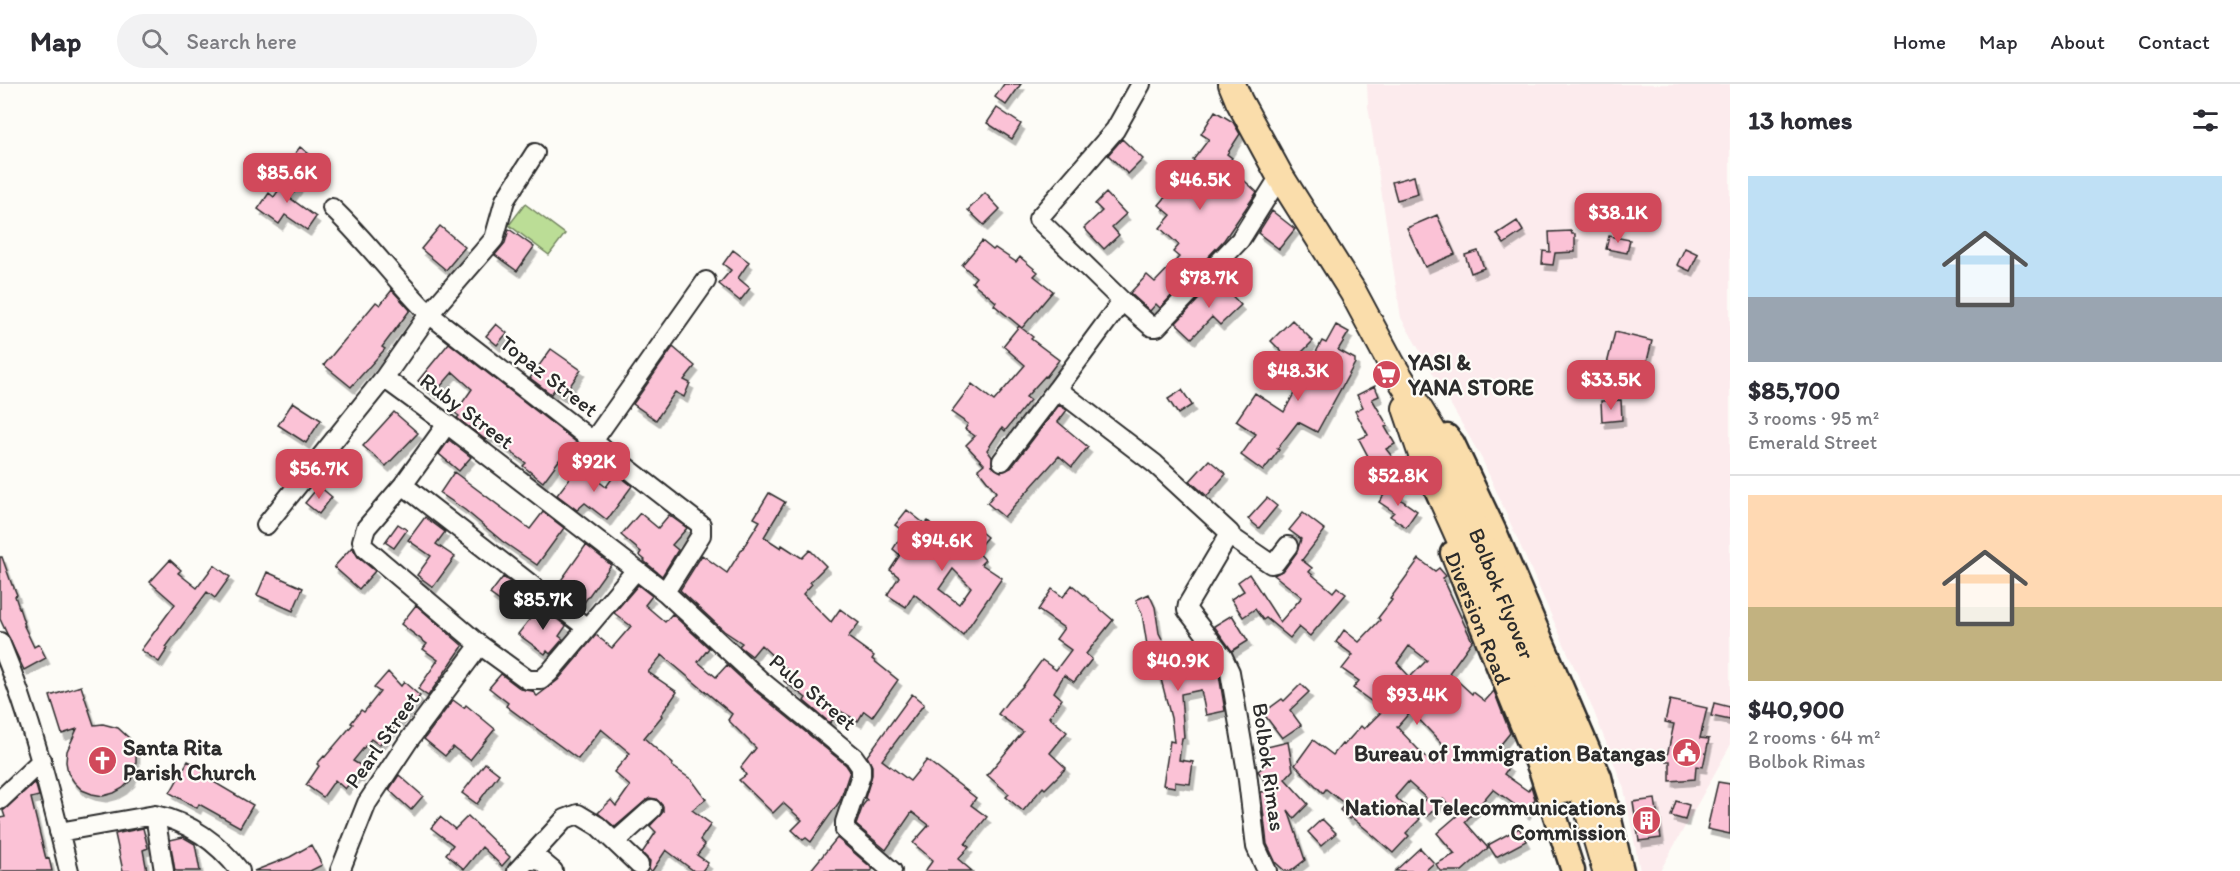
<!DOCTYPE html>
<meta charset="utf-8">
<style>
body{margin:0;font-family:Itim,sans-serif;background:#f2f2f3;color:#2b2b33;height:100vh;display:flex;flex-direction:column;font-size:22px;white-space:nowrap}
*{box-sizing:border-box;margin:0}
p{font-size:20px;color:#7c7c81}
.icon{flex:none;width:33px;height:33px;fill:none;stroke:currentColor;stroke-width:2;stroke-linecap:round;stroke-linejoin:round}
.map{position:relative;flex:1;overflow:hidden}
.sheet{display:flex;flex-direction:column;background:#fff;width:510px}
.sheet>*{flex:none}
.price{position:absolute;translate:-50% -51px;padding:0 14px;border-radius:12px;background:#d1495b;color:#fff;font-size:20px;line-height:39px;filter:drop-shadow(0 2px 3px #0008)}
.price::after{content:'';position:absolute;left:50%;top:36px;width:18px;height:14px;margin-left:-9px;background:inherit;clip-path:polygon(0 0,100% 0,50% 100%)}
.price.selected{background:#222;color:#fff}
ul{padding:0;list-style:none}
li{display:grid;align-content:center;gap:12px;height:318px;padding:0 18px}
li+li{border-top:2px solid #e1e1e2}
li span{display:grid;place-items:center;height:186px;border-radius:0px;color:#555}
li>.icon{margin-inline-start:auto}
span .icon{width:108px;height:108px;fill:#fffc;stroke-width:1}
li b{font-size:26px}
h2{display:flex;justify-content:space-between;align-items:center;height:72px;padding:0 18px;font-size:26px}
header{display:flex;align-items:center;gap:36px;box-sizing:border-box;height:84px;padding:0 30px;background:#fff;border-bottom:2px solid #e1e1e2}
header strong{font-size:28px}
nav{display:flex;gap:33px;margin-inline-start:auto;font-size:21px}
.search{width:420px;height:54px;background:#f2f2f3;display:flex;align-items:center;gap:15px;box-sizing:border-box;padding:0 21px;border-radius:33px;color:#7c7c81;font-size:22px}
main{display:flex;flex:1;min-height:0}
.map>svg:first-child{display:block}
.built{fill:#fcebed}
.green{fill:#bbdd96;stroke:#738460;stroke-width:1.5}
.building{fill:#fbc2d6;stroke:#2b2b2b;stroke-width:1.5;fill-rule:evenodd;filter:url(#shadow)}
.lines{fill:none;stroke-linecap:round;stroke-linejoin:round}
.minor-casing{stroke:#2b2b2b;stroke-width:22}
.major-casing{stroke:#2b2b2b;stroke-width:27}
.highway-casing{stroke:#2b2b2b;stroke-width:30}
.minor{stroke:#fdfcf7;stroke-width:18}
.major{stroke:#faddab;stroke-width:22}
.highway{stroke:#faddab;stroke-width:26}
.labels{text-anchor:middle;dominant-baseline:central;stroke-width:4.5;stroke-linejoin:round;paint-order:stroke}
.poi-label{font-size:22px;font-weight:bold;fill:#2b2b2b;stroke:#fdfcf7;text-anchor:start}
.street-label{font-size:22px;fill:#2b2b2b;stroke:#fdfcf7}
</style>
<header>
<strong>Map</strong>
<div class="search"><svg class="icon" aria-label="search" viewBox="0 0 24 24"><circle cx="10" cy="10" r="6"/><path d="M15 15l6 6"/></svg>Search here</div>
<nav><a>Home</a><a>Map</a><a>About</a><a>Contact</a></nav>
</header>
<main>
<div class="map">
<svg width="1730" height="787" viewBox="0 0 1730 787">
<defs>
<filter id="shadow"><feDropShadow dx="3.5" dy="6" stdDeviation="0" flood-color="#0004"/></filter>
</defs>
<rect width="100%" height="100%" fill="#fdfcf7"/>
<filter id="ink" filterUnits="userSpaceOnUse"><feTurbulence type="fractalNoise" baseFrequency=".0167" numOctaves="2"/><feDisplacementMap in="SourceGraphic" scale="12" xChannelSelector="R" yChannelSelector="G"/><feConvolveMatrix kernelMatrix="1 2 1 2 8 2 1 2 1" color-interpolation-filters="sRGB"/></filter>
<g filter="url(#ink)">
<path class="built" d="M1367,0H1730V662L1660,787H1640L1624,705L1594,628L1482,375L1401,234L1368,22Z"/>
<path class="green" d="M525,120L565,150L549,171L509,141Z"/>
<path class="building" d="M1004,0H1021L1006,21L995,13Z
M997,24L1021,40L1012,55L987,39Z
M1215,27L1233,38L1240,50L1227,70L1232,74L1227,81L1257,108L1224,156L1160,224L1156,220L1150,227L1130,209L1147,191L1155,198L1179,173L1173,168L1179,161L1160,144L1171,131L1159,121L1195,78L1193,76L1209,55L1201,50Z
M1122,55L1143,75L1128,90L1108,71Z
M300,63L313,73L300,90L287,80Z
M291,88L303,96L290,114L316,133L307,146L285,131L279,140L258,125L269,109L274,113Z
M1414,92L1418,110L1397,116L1392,98Z
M985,109L1000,125L984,141L968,126Z
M1106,109L1126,130L1112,143L1119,151L1104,165L1084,144L1102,127L1095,120Z
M1272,127L1295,145L1279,165L1258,149Z
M1437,131L1455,170L1425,183L1407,144Z
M1517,137L1523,147L1504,160L1497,150Z
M440,142L465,163L446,186L421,165Z
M509,145L534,163L517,187L495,171L505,159Z
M1571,147L1572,150H1575V168L1555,169L1553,181L1542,180L1543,167L1550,168L1549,148Z
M1609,152L1630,156L1627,169L1606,165Z
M982,157L993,166L995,164L1016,178L1020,173L1038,188L1034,192L1053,207L1022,244L994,221L996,218L972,198L976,193L962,181Z
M1685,164L1698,170L1690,187L1677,181Z
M733,166L749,178L738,194L750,204L740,217L719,200L731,186L723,180Z
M1478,167L1484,184L1471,189L1465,171Z
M1217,196L1241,221L1220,241L1212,233L1192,254L1176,239Z
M392,206L410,226L382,263L385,265L351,303L324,281L376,218L380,221Z
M1292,236L1313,257L1292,278L1271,257Z
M496,240L507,249L497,261L486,252Z
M1336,241L1349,248L1338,266L1355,275V279L1317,348L1298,338L1277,365L1279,366L1263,387L1241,371L1256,350L1236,337L1255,309L1284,328L1322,257L1326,259Z
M1019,242L1033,253L1031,255L1059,276L1046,293L1045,292L1026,313L1030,316L1005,347L1002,344L987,366L992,373V382L1001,388L1011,384L1059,321L1067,326L1058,338L1088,363L1072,383L1059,372L1004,433L987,419L996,408L978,385L984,380L966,361L975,352L965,345L968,340L951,328L972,300L994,317L1025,281L1003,262Z
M1615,248L1652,257L1641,301L1604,292Z
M449,259L576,358L565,373L563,371L543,398L523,382L526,379L489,352L486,356L457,334L459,332L455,329L472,305L453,288L434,310L418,297Z
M673,263L695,282L684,296L690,299L684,313L675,308L656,336L633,320Z
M551,265L581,286L563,312L554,306L551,310L530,294Z
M1375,302L1379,312L1372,315L1388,342L1385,343L1395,360L1386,365L1398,380L1368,395L1361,380L1370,376L1359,355L1368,351L1355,327L1363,323L1357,311Z
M1182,306L1192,321L1178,330L1168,315Z
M1621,316L1622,336L1602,338L1601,317Z
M293,318L321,336L306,359L278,341Z
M394,328L418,349L386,382L363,362Z
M449,356L471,373L459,387L439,370Z
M1209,376L1226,390L1207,412L1190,397Z
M579,382L606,403L616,389L632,402L607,436L585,419L577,426L557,411Z
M454,388L530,445L543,428L564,444L537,481L502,457L465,426L440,409Z
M319,402L332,413L319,430L305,419Z
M1390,402L1403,410L1400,415L1417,427L1406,443L1390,432L1394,428L1379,418Z
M769,409L785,418L764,453L781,464L782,461L802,474L810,466L826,482L810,498L812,500L803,510L831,538L840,525L859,539L848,553L874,572L872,575L898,596L872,633L864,627L858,637L840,627L830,639L804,617L806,614L784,597L790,588L761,561L752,572L739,562L742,559L724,547L680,506L702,471L727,489L760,437L754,434Z
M1267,414L1277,422L1259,444L1248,435Z
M907,426L925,440L928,437L953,461L962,452L966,455L976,444L987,453L976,466L985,476L981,480L1002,494L963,551L914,510L906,523L887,511L899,493L890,486L900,471L893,465L904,448L895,441ZM953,485L971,503L959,520L939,505Z
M640,429L658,444L669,431L687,444L672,461L678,466L662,492L644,477L645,476L639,471L641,468L621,451Z
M1303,429L1325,446L1302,476L1312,484L1309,488L1333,508L1337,503L1346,510L1310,552L1299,543L1290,554L1266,534L1263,536L1255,525L1243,533L1231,515L1244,507L1238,498L1249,490L1280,538L1302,513L1274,491L1284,486L1297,468L1301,455L1289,446Z
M425,433L445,448L436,460L455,473L433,503L417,491L431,472L408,456Z
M398,440L407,446L394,464L385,458Z
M586,461L611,481L583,520L557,502Z
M352,463L358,473L375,487L359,505L334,483Z
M0,473H2L12,501H13L17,511L15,512L25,542H24L34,563L39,560L46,574L24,586L0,535Z
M1419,475L1435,487L1439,484L1446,492L1443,494L1472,557L1449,589L1472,610L1473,608L1485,617L1494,607L1510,649L1493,670L1509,683L1504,690L1528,707L1531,702L1535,715L1526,729L1493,705L1465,738L1488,764L1462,787H1440L1436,780L1455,770L1437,749L1459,730L1443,715L1428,732L1418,723L1426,714L1408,698L1395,713L1420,735L1406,749L1409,752L1393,769L1367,746L1351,733L1349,735L1340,726L1345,720L1326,705L1323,709L1295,681L1313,656L1333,671L1342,660L1344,661L1361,642L1364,645L1383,626L1353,604L1359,597L1342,585L1353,571L1336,558L1344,546L1359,558L1380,536L1378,534L1392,516L1390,515ZM1409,562L1427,576L1410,593L1397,579ZM1411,627L1447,665L1433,681L1397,643Z
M170,476L181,486L178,489L197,504L214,481L230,493L215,514L207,508L166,563L168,564L159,578L141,566L175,520L150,498Z
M267,488L303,504L293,527L257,511Z
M503,493L523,508L511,525L490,510Z
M638,501L652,512L645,521L665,538L672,530L709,564L698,578L716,593L727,581L753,605L846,681L850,687L840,717L811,758L806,754L803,756L792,746L802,736L783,719L773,729L739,696L746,691L741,683L756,664L728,636L732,630L662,571L648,588L677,608L661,631L662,632L644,654L673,680L672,682L692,696L706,715L692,726L711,740L700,756L705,761L697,771L708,779L702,787H694L666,766L652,787L649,786L650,777L642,769L656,748L650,742L663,728V722L656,715L650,714L645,717L615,743L598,729L611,716L616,722L630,702L614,688L630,669L601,645L578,675L506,622L508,619L489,604L501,590L521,605L532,607L537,612L558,596L596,551L612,564L631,542L614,529Z
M1072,501L1113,536L1086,570L1092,575L1085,584L1074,598L1064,591L1054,608L1062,615L1049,633L1067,648L1050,669L1066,684L1045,705L1043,703L1023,727L1006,713L1009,710L987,691L1023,648L998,630L1008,617L1023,602L1042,576L1056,586L1071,566L1056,555L1064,544L1038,526L1052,505L1063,513Z
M1149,510L1155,523L1159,549L1173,577L1177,591L1216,584L1219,591L1225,627L1206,631L1201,606L1181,610L1184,654H1182L1179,676L1193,678L1190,700L1175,698V703L1163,701L1170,657L1174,658L1171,634L1161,595H1158L1152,571L1147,561L1142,530L1136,516Z
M416,521L463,562L428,612L418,605L438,576L423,565L427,560L401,540Z
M540,522L566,542L559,552L563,555L550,570L547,567L545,570L518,550Z
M1232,531L1248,557L1232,567L1214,542Z
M388,588L401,602L404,598L420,612L379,661L371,655L353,677L365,684L360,693L357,691L345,705L335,696L323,713L306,701L319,682L317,680L324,672L325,673L353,640L351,639L361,626L364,628L380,608L374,604Z
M1301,600L1309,608L1290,626L1301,641L1282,654L1263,629L1282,615L1284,617Z
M81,602L94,641L103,640L118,644L129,654L136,667V682L131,696L123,704L114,709L103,712L92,710L82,706L74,698L68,689L66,678L67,667L77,645L62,650L50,612Z
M912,610L924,620L882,676L910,697L927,676L976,714L971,721L987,733L965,760L969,763L958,775L972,787H925L933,776L913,759L929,741L912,728L886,766L856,741L863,721L867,716L865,714L872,691V682L867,672Z
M453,616L464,624L466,621L495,645L470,676L453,663L445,672L424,655Z
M1670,616L1707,624L1700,654L1709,655L1703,683L1696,682L1695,695L1670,697V677H1666L1674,640L1665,638Z
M1714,619L1730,623V636L1711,632Z
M1288,658L1293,686L1285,695L1308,720L1294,734L1288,726L1305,776L1291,787H1285L1276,779L1267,760L1261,708L1271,707L1258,687L1270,678L1267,663Z
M188,677L215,691L212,697L253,721L240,743L199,720L197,724L170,709Z
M485,679L499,690L477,720L462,709Z
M399,691L423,712L411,726L389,706Z
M35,698L39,712L31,714L46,775L49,774L52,787H0V734L5,733L3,727Z
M1718,698L1730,700V750L1707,745Z
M1655,715L1661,754L1639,757L1633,718Z
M1676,717L1689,721L1685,736L1671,732Z
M468,732L510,773L502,782L482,763L464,785L446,770L453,761L431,744L440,733L455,745Z
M1322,735L1336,749L1321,762L1308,748Z
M143,744L148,764L143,766L147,787H123L115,750Z
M1519,744L1526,757L1496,773L1488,761Z
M183,753L195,760L200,787H175L170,756Z
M837,754L873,785L871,787H810Z
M311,761L322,781L310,787H254L290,773Z
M1420,764L1434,779L1425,787H1395Z"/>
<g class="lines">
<defs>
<path id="minor" d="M1141,0L1115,46L1038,135L1122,217L1057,305L1155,380L1230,449L1188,520L1187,526L1223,573L1230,588L1247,688L1256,763L1267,787
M332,124C367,157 395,196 429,230L701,441V451L665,508
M1122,217L1152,243H1157L1240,156L1280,92
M384,294L447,340L665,508L760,596L854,673L861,683V691L845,738V746L892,787
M447,340L403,401L366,444L362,457L365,464L480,561L528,596H541L549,589L636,486
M593,357L706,197
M1002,377L1057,305
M403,401L587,544
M266,441L384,294L429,230L494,155L505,116L535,69
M1230,452L1271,480L1275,479L1288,462
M0,558C31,632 50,709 69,787
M0,716L42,676
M155,731L164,787
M59,748L155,731C190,738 219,760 240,787
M615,758L652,725
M528,775L541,777L553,787
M340,787L367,719L409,656L480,561
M517,787L565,735L578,730L598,742L639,781"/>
<g id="major">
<path d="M1447,352L1453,359L1497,452L1600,693L1622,787"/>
<path id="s1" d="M1452,469L1541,688L1573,787"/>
</g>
<g id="highway">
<path id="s2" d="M1232,0L1239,17L1280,92L1353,208L1391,279L1441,361L1580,698L1606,787"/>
<path d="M1406,324L1421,368L1460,455L1564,706"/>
</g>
</defs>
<use href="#minor" class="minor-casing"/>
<use href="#major" class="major-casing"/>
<use href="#highway" class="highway-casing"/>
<use href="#minor" class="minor"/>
<use href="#major" class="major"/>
<use href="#highway" class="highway"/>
</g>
</g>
<defs>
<symbol id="supermarket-disc" viewBox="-11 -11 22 22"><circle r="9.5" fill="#d1495b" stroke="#fdfcf7"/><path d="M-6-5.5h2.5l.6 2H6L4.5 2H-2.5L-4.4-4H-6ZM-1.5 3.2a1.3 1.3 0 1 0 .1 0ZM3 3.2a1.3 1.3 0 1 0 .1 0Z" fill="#fff"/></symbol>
<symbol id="civic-disc" viewBox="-11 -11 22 22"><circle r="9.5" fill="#d1495b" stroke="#fdfcf7"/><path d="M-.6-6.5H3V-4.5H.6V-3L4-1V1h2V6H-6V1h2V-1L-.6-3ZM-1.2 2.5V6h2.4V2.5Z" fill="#fff"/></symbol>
<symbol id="church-disc" viewBox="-11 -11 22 22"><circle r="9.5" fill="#d1495b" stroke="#fdfcf7"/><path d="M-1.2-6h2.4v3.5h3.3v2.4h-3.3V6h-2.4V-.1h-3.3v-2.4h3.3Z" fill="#fff"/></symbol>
<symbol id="building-disc" viewBox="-11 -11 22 22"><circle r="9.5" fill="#d1495b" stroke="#fdfcf7"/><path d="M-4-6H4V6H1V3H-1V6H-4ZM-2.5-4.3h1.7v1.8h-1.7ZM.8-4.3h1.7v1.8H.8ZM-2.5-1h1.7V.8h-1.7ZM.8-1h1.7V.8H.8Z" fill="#fff"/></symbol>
</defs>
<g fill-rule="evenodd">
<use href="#supermarket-disc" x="1370" y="274" width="33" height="33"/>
<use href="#civic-disc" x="1670" y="652" width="33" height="33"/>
<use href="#church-disc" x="86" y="660" width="33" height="33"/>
<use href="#building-disc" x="1630" y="720" width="33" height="33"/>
</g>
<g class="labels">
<g class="poi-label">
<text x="1408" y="278">YASI &amp;<tspan x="1408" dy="25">YANA STORE</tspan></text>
<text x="123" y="663">Santa Rita<tspan x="123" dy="25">Parish Church</tspan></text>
<text x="1666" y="669" text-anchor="end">Bureau of Immigration Batangas</text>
<text x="1626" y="723" text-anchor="end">National Telecommunications<tspan x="1626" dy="25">Commission</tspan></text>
</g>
<g class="street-label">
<text transform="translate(549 292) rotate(38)">Topaz Street</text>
<text transform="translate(467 327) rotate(37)">Ruby Street</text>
<text stroke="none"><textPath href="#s2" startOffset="578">Bolbok Flyover</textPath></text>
<text stroke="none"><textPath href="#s1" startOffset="70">Diversion Road</textPath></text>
<text transform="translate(813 608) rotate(40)">Pulo Street</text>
<text transform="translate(382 656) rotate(-55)">Pearl Street</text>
<text transform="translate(1269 683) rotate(82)">Bolbok Rimas</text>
</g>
</g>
</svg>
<b class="price" style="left:287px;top:120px">$85.6K</b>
<b class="price" style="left:1200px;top:127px">$46.5K</b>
<b class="price" style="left:1618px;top:160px">$38.1K</b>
<b class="price" style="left:1209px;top:225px">$78.7K</b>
<b class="price" style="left:1298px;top:318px">$48.3K</b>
<b class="price" style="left:1611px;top:327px">$33.5K</b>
<b class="price" style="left:594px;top:409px">$92K</b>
<b class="price" style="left:319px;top:416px">$56.7K</b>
<b class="price" style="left:1398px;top:423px">$52.8K</b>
<b class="price" style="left:942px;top:488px">$94.6K</b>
<b class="price selected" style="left:543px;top:547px">$85.7K</b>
<b class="price" style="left:1178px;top:608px">$40.9K</b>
<b class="price" style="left:1417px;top:642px">$93.4K</b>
</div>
<section class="sheet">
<h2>13 homes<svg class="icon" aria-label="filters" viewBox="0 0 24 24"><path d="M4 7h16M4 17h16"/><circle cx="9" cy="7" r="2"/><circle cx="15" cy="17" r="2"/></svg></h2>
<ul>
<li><span style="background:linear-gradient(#bfe0f5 65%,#9aa5b1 0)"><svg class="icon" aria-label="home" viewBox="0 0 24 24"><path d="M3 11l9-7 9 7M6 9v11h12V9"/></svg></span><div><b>$85,700</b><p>3 rooms · 95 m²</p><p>Emerald Street</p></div></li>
<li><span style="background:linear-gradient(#ffd9b3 60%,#c2b280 0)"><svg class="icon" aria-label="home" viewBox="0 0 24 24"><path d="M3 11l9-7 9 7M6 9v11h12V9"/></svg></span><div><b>$40,900</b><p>2 rooms · 64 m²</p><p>Bolbok Rimas</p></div></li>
</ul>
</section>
</main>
